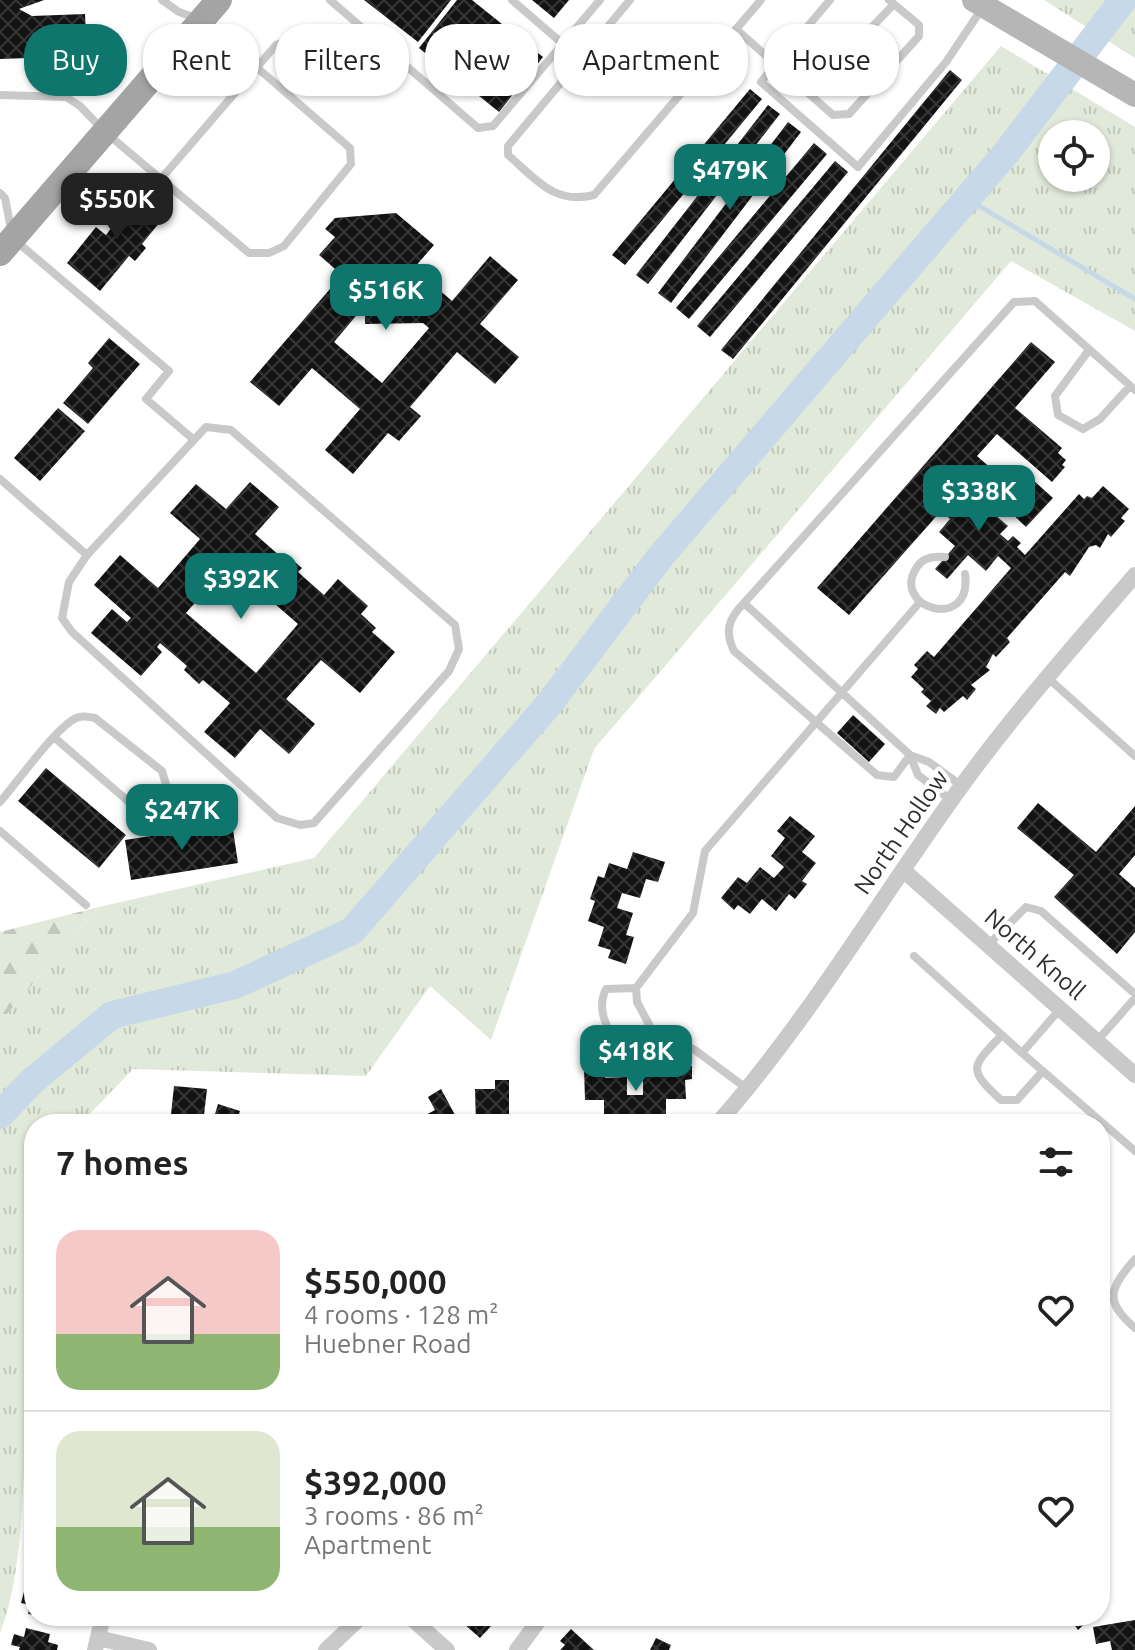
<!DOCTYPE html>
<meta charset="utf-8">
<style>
body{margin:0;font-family:Ubuntu,sans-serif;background:#f6f6f6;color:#222;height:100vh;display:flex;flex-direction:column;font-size:30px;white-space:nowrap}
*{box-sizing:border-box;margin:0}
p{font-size:26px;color:#767676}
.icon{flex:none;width:44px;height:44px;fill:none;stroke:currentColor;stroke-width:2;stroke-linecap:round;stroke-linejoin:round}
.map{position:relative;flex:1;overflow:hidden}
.details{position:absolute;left:24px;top:1114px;width:1086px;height:512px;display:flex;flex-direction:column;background:#fff;border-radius:32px;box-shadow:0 2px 6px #0004}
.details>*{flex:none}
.guide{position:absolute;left:24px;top:24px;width:1088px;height:72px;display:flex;gap:16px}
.tools{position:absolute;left:1038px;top:120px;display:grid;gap:16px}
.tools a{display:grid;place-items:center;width:72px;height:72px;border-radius:50%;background:#fff;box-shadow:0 2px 6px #0004;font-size:40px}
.price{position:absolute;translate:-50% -68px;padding:0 18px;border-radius:16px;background:#0f766e;color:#fff;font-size:26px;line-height:52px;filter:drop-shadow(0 2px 4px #0008)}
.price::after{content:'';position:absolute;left:50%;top:48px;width:24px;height:18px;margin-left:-12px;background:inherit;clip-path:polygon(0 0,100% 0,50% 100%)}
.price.active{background:#222;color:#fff}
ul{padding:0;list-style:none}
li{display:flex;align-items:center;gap:24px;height:200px;padding:0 32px}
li+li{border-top:2px solid #e0e0e0}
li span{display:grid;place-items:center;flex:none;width:224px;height:160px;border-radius:24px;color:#555}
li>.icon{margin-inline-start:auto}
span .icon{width:96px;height:96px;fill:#fffc;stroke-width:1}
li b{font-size:34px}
h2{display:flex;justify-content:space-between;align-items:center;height:96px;padding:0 32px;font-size:34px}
.tag{padding:0 28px;border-radius:32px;background:#fff;box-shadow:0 2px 6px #0004;font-size:28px;line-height:72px}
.tag.active{background:#0f766e;color:#fff}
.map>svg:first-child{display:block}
.grass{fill:url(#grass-tufts);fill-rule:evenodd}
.forest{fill:url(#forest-firs)}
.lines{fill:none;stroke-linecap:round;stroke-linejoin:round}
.stream{stroke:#c7d9e8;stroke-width:5}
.river{stroke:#c7d9e8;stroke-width:28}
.building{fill:url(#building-cross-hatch);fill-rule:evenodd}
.service{stroke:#c9c9c9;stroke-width:8}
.minor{stroke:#c9c9c9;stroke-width:16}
.secondary{stroke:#b6b6b6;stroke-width:24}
.primary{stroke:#a4a4a4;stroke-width:26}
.labels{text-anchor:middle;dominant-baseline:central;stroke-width:8;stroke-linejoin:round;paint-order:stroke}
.street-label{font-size:24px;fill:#2c2c2c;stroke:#fff}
</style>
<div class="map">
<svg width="1135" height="1650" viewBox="0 0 1135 1650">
<defs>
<pattern id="grass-tufts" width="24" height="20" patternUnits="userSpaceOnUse" patternTransform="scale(2)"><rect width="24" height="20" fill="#e1e9da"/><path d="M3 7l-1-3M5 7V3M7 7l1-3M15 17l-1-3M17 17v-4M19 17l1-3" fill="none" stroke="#c1c8bb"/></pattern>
<pattern id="forest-firs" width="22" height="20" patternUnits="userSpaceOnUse" patternTransform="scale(2)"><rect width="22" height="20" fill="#e1e9da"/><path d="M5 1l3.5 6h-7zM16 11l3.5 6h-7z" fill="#c1c8bb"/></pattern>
<pattern id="building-cross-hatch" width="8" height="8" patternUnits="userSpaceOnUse" patternTransform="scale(2)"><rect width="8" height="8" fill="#131313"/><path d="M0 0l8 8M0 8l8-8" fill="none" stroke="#363636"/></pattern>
</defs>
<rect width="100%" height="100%" fill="#fff"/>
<path class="grass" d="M1044,0H1135V58Z
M1001,46L1135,127V331L1011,261L594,749L491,1040L430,986L366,1076L133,1069L80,1124H34C34,1224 30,1323 26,1422C23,1485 23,1575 0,1633V1022L99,907L314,858ZM1052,134H1096V178H1052Z"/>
<path class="forest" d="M99,907L0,1022V932Z"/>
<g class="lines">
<path class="stream" d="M964,197L1135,299"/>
<path class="river" d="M0,1115L31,1082L112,1015L235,985L352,931L549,704L661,556L1006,153L1123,0"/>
</g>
<path class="building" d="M0,0H44L19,9L32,16L85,14L87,56L0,59Z
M364,0H451L418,42Z
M457,0H472L543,57L499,112L419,48Z
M532,0H569L554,18Z
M950,70L962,80L733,359L721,350Z
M750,89L762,99L625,265L612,255Z
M768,105L780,114L648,284L636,275Z
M788,122L801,132L671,303L658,293Z
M814,143L827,154L689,319L676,308Z
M835,161L848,172L710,337L697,326Z
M125,194L142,208L152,197L169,211L142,244L146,248L135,261L129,256L100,291L67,263L96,227L106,235L115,223L107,217Z
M396,213L434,245L414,268L452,301L490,256L518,280L480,324L519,357L495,384L457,352L410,407L421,416L399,441L388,433L353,474L325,450L360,409L312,368L279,406L250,382L342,275L319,255L335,237L325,229L335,218ZM365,315V324L423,323L429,328L382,383L334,342L356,316Z
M109,338L140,364L88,424L63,403L93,368L88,363Z
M1031,342L1055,362L1015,408L1062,448L1058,453L1066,460L1062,465L1065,467L1052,482L997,434L977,456L1003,479L981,503L1008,526L1000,534L1008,541L1013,536L1021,543L1017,547L1025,555L1079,494L1084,499L1087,496L1092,498L1103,486L1129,509L1121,518L1125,521L1111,537L1108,534L1100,548L1096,545L1089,547L1070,576L1065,572L1007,638L1010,642L996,657L993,654L986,667L990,670L971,685L976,689L967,700L963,696L944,712L940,708L936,714L926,706L931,701L921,692L924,689L911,677L918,669L914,665L927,651L934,657L1011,568L998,556L986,571L968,555L947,579L935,569L955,546L939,532L950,519L941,511L849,615L817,588Z
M58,408L85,431L40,481L14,458Z
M1033,480L1053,498L1026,527L1007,509Z
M250,482L279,507L255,534L281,557L284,553L302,568L298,572L324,595L338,579L368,606L361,614L376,628L372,632L395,652L360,693L321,660L286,699L315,724L289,754L260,729L235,758L204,732L230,703L203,680L199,684L184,670L187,666L160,643L157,647L162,652L141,676L91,633L112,609L127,622L131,618L94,585L120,555L158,588L200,539L170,513L196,484L226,509ZM229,564L298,624L256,673L186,613Z
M853,715L885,744L869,762L837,733Z
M46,768L126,835L99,868L18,801Z
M1038,803L1096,852L1135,806V855L1119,874L1135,888V932L1117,954L1054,897L1074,875L1017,828Z
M790,816L815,836L802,852L816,863L802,881L807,884L795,899L789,894L776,911L762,899L750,914L738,905L734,910L721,898L738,877L747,883L760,867L774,878L784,867L771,856L785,838L777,831Z
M232,823L238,863L131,880L125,840Z
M633,852L665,862L658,882L646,879L640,898L622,893L617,908L633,913L626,935L634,937L626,964L608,958L611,950L598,946L604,927L588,921L595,901L590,899L598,876L604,878L609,863L627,869Z
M692,1066V1079L685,1080L686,1099H666V1117L644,1118L645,1124H627V1118H604V1100H585L584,1067H605V1078L627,1077V1095H643V1077H665L664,1067Z
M495,1080H509V1121L476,1124L475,1089H495Z
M174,1086L207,1089L203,1124H170Z
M441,1089L460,1124H426L422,1117L435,1110L428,1097Z
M218,1104L240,1111L237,1120L248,1124H212Z
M27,1580L34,1581V1615L28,1614L30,1605L21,1603Z
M42,1616H69L67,1623Z
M455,1616H490L486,1621L491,1626L480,1638Z
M1068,1616H1093L1078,1630Z
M1135,1620V1650H1112L1110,1641L1096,1644L1093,1627Z
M26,1628L50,1634L48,1642L58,1645L57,1650H19L20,1647L11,1645L14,1634L24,1637Z
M571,1629L594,1650H560L565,1645L560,1641Z
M656,1638L671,1645L669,1650H650Z"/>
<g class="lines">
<path class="service" d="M330,0L478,128L493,126L600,0
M512,0L563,44
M630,0L508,146V155C536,179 554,205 594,195L761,0
M830,0L761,82L858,167L946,62L983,7
M736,29L833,115L849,114L919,36V25L889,0
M809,93L893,5
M0,95L66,97L80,106L105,132L249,253H269L284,246L351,164L350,148L202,20L179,12L162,0
M160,180L276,45L287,41L300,46L356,92
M0,193L5,198L11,229
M16,241L169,371L146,399L193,439
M1089,350L1055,396L1058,415L1083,429L1100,419L1130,386
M206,427L231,430L455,625L459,649L449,671L314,823L300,825L277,818L72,632L62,618L69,582L87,555Z
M0,479L87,555
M945,557C934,556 923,557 917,567C889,608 973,633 965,574
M744,603C729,618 724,631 734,651L877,775L894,777L910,755
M1048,678L1135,756
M910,755L918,775L951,800
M962,786L929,762L910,755L744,603L1014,302L1035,301L1135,390
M0,802C19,780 49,737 71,721C79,715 86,716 95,718L162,771L173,808L140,807L129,802L55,738
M0,831L86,905
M988,945L1026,907L1041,911L1135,994
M914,956L1022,1053L1060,1009
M636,988L606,989C596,1009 607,1027 616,1045L635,1051H649L661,1033
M1002,1035C971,1067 967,1069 1001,1100H1017L1043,1071
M1097,1041L1135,998
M1022,1053L1135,1151
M746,1088L695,1050L651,1028L637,1002L636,988L693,913L705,851L920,602
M1135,1259C1110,1288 1103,1301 1135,1328"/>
<path class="minor" d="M903,870L1135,1075
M717,1124C807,1022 876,905 955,795C1010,718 1073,647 1135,575
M409,1616L447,1650
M98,1638L149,1650
M95,1650L103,1616
M326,1650L362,1616
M517,1650L542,1616"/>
<path class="secondary" d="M974,0L1135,95"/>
<path class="primary" d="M0,253L219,0"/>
</g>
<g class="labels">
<g class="street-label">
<text transform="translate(901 832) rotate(-55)">North Hollow</text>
<text transform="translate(1035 954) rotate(41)">North Knoll</text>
</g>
</g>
</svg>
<div class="tools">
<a><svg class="icon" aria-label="locate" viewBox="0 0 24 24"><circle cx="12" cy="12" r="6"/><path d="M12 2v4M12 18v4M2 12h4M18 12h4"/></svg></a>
</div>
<b class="price" style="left:730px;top:212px">$479K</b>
<b class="price active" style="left:117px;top:241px">$550K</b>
<b class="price" style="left:386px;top:332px">$516K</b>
<b class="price" style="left:979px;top:533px">$338K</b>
<b class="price" style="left:241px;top:621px">$392K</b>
<b class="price" style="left:182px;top:852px">$247K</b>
<b class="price" style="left:636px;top:1093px">$418K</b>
<div class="guide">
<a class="tag active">Buy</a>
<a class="tag">Rent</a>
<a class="tag">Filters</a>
<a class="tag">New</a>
<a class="tag">Apartment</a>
<a class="tag">House</a>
</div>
<section class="details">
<h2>7 homes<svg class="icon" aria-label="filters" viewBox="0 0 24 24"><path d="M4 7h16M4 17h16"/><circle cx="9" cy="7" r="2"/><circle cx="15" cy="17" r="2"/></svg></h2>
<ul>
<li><span style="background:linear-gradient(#f6c9c9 65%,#8fb573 0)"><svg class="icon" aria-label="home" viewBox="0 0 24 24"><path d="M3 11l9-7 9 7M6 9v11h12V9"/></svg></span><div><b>$550,000</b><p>4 rooms · 128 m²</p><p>Huebner Road</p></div><svg class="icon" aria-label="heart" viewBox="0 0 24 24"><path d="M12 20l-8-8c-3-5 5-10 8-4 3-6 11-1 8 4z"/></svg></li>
<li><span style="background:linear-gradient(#dfe7d0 60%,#8fb573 0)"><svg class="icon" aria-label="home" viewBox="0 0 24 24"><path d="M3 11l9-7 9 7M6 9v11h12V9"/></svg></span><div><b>$392,000</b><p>3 rooms · 86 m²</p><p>Apartment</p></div><svg class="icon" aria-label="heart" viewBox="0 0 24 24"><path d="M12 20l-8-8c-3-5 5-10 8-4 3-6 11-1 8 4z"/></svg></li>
</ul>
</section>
</div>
